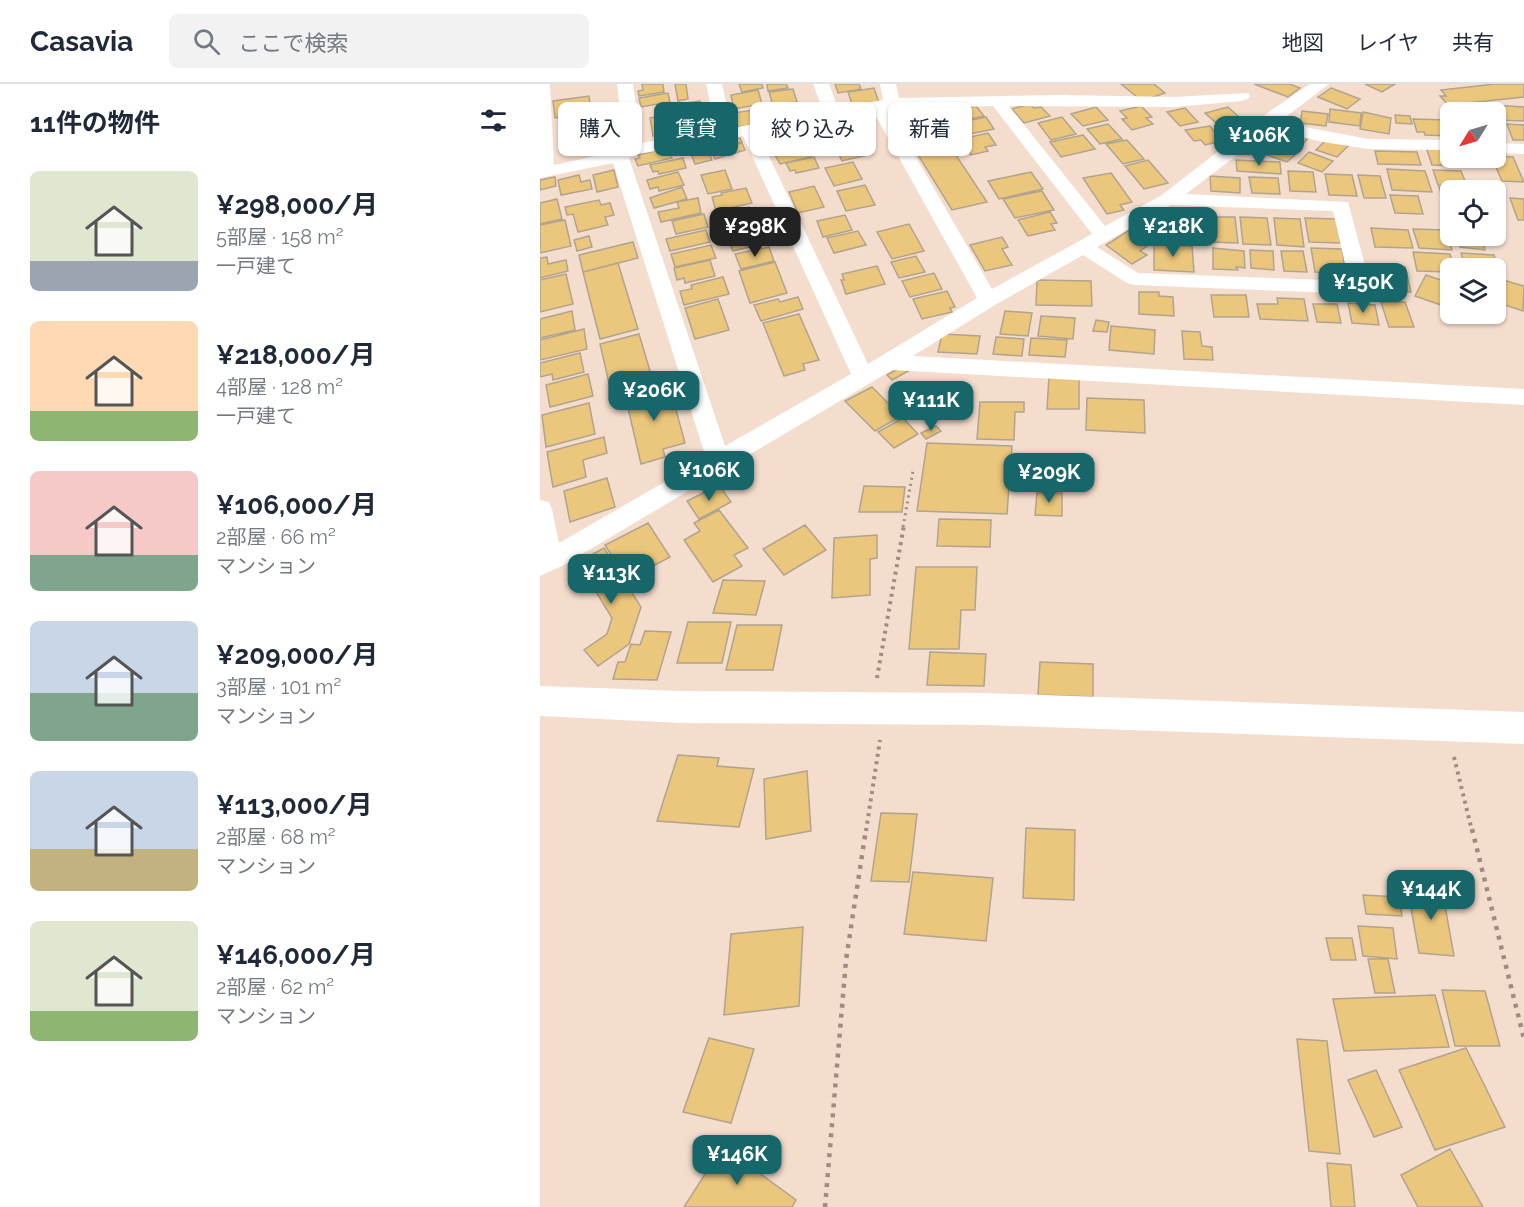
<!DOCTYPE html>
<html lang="ja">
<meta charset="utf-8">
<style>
body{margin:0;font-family:Raleway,"Noto Sans JP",sans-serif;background:#f2f2f3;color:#1f2937;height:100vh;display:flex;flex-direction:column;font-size:22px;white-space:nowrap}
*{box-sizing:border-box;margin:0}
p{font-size:20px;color:#747a83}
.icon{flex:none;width:33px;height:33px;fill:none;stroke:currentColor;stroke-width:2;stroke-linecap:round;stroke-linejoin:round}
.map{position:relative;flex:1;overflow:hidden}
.side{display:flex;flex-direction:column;background:#fff;width:540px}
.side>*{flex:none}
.hud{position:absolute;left:18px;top:18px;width:570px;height:54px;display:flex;gap:12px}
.needle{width:39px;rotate:233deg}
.fabs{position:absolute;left:900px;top:18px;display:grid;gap:12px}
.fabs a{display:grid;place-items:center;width:66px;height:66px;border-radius:9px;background:#fff;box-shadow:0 2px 4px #0004;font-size:30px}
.price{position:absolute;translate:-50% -51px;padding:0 14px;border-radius:12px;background:#176669;color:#fff;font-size:20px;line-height:39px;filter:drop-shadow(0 2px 3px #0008)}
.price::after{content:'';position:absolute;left:50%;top:36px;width:18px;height:14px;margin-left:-9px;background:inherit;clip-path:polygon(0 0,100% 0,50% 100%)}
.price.current{background:#222;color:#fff}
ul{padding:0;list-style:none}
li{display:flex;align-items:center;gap:18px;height:150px;padding:0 30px}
li span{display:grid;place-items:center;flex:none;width:168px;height:120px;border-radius:9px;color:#555}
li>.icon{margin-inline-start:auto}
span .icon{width:72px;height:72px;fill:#fffc;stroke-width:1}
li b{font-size:26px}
h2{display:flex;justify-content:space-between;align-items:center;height:72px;padding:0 30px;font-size:26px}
.chip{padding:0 21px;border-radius:9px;background:#fff;box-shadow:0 2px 4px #0004;font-size:21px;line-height:54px}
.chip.current{background:#176669;color:#fff}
header{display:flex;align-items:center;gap:36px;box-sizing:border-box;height:84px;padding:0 30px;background:#fff;border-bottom:2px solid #e0e1e3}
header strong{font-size:28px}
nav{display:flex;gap:33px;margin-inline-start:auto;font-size:21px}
.search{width:420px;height:54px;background:#f2f2f3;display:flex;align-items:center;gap:15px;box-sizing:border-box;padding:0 21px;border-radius:9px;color:#747a83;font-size:22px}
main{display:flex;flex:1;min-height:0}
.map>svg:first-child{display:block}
.building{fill:#ebc67d;stroke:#b0a48e;stroke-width:1.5}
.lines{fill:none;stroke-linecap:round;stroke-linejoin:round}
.path-far2{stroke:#9e8c82;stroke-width:3;stroke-dasharray:2 4;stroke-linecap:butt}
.path-far1{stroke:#9e8c82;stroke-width:4;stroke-dasharray:3 4.5;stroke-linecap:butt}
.path{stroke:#9e8c82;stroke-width:4.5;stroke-dasharray:4 6;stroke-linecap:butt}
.street{fill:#fff;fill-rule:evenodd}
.secondary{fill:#fff;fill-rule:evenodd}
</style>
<header>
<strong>Casavia</strong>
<div class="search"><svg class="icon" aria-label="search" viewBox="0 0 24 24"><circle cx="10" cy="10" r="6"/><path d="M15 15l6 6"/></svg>ここで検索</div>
<nav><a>地図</a><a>レイヤ</a><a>共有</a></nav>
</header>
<main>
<section class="side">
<h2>11件の物件<svg class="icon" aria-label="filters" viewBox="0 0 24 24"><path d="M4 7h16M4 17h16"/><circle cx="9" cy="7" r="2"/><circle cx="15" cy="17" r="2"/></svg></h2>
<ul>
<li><span style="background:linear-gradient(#dfe7d0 75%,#9aa5b1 0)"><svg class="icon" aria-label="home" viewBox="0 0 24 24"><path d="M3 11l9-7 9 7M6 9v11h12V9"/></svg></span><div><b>¥298,000/月</b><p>5部屋 · 158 m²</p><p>一戸建て</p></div></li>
<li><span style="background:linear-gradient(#ffd9b3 75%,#8fb573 0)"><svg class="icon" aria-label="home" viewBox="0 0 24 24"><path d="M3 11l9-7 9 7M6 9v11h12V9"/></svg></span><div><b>¥218,000/月</b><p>4部屋 · 128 m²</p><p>一戸建て</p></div></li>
<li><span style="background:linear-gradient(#f6c9c9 70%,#7fa58c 0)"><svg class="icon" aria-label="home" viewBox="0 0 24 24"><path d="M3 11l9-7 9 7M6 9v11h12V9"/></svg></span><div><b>¥106,000/月</b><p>2部屋 · 66 m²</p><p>マンション</p></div></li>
<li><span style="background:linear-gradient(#c9d6e8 60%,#7fa58c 0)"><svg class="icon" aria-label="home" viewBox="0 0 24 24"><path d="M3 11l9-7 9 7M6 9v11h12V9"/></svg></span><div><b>¥209,000/月</b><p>3部屋 · 101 m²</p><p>マンション</p></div></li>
<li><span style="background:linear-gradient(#c9d6e8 65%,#c2b280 0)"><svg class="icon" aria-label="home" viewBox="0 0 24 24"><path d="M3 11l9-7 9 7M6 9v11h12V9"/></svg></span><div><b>¥113,000/月</b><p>2部屋 · 68 m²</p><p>マンション</p></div></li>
<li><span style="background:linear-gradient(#dfe7d0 75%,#8fb573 0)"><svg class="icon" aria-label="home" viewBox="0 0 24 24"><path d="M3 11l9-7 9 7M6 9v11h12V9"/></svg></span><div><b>¥146,000/月</b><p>2部屋 · 62 m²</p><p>マンション</p></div></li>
</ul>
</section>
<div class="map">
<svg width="984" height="1123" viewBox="0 0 984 1123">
<rect width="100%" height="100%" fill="#f5ddce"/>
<path class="building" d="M102,0H123L124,8L99,12L98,7L103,6Z
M135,0H146L148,15L138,17Z
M199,0H222L223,4L202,8Z
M227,0H246L248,4L228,7Z
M295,0H319L321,5L298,9Z
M581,0H614L625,9L602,17Z
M714,0H750L760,4L748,13Z
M825,0H855L842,8Z
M955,0H984V13L908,21L900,12H906L901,6Z
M334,4L339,19L319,22L318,19L312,20L308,8Z
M791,4L820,15L807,25L778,13Z
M253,5L257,18L233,22L229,8Z
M218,6L222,20L194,25L191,11Z
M128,9L130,18L101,23L99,14Z
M49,12L51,28L15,34L13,17Z
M160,17L163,30L141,33L138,20Z
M261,19L265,31L239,35L236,23Z
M490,20L494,24L501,23L510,32L484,39L472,25Z
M953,21L984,23V37L958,36Z
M436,22L444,32L409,40L399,27L418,23L420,26Z
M601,22L612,33L606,34L613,40L592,46L582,35L587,34L580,27Z
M556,23L568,36L543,42L531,30Z
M688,23L710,43L699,45L703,49L691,52L665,29Z
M225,24L229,38L198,43L194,29Z
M645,24L658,38L640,42L627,28Z
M790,25L821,29L820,42L789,38Z
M924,25L952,26V28H916L915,27H925Z
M762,27L788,30L786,42L760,39Z
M823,28L851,34L849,50L820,45Z
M136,30L140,48L113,52L110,34Z
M855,31L870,32L872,40L856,39Z
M171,33L174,47L145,51L142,38Z
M446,33L454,45L420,52L412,40Z
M522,33L536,50L511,56L498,39Z
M873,35L910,36V52L885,51L884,48H877Z
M45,37L47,62L22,66L20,41Z
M308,38L316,49L282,57L275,45Z
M394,38L447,118L412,126L362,45Z
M568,40L582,55L560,60L547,45Z
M967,40L984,41V56H973Z
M259,42L263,51L235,57L230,49Z
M670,42L682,57L665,61L661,56L654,57L645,46Z
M740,46L768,54L759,65L731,57Z
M448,49L456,61L445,63L448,67L431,71L421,55Z
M543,51L555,65L521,73L510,58Z
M264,52L268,60L235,68L230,59Z
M186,54L187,57L200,54L202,58L170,65L167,58Z
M787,55L808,62L797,73L776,66Z
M324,56L332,70L302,77L295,62Z
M587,56L604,75L583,80L566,60Z
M165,59L172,76L155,80L148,62Z
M202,59L205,66L175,75L171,66Z
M734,59L758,68L747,78L724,70Z
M266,63L271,73L240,80L235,71Z
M886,63L910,64V74H914L917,82L892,81Z
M128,64L132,74L98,82L95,75L100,74L98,71Z
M835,67L877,68L881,81L838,80Z
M769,68L793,77L782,88L758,79Z
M956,72L973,73L984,98L962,97L952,74Z
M274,73L279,84L256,89L255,86L250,87L246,79Z
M143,74L146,84L119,90L118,87L113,88L110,81Z
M608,76L628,99L604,105L585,82Z
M696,76L740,78L741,90L697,87Z
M313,78L322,95L294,102L285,84Z
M847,85L885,87L892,108L852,106Z
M74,86L78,103L57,108L53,91Z
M185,86L192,105L168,110L161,91Z
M893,86L921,87L927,102L898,101Z
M748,87L773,88L776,108L750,107Z
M138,88L144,101L119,107L118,103L110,105L107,96Z
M491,88L503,105L459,115L448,97Z
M571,89L592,118L580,121L584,126L567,130L543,94Z
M785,90L812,91L817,112L789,111Z
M39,91L41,98L50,96L52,105L21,111L18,96Z
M818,91L840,92L846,114H824Z
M670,92L700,94V109L671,107Z
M15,93L16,102L0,106V96Z
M709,93L738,94L740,110L712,109Z
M325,101L335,121L306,127L297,107Z
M274,102L284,123L258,129L249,108Z
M142,103L147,115L114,124L110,114Z
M899,103L928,104L929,106H910V120H905Z
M206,104L212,119L176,127L172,113L182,111L181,109Z
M502,107L514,126L475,134L463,115Z
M850,111L878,112L883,130L855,129Z
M158,114L161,129L121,138L118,128L139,124L137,118Z
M970,114L984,115V136H978Z
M17,115L22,135L0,140V119Z
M59,116L61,121L70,119L74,131L65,133L68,141L38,148L33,130L27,131L25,123Z
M209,123L214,138L187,144L181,129Z
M510,128L517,139L511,140L515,146L488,152L478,136Z
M164,130L168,143L136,150L132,137Z
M305,131L312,146L283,153L277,137Z
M666,133H695L698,159L669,158Z
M700,133L727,134L731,161L703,160Z
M624,134L663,137V155L623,153Z
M734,134L760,135L764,163L737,161Z
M765,134L796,135L801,159L769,158Z
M25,136L31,162L0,169V141Z
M219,139L224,152L218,154L221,160L193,167L185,147Z
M369,140L384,167L352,175L337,148Z
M831,144L868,146L873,164L835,163Z
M873,145L906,146L912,166L879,164Z
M166,146L170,158L130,167L126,155Z
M318,147L326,161L294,169L287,154Z
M588,147L610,160L600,167L607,171L592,180L566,161Z
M49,152L52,163L37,167L34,156Z
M918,152H942L945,166L920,163Z
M462,153L468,163L462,165L472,181L445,187L430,161Z
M93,158L98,174L43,188L39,171Z
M614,160L652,162L654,188L614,186Z
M171,161L176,174L135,183L131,170Z
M229,163L234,177L201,185L195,170Z
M673,164L704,167L705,184L696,183L698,186L673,185Z
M771,164L802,165L806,189L775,188Z
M710,166L733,167L734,186L711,184Z
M741,167H763L767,188L744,187Z
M873,168L910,170L914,184H910V188L877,187Z
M921,169L954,171L959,190L956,189V184H925Z
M376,172L385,188L359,194L351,178Z
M7,173L8,180L26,176L28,187L0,194V174Z
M170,176L175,192L145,199L144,194L137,196L134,184Z
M235,178L247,209L210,219L199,187Z
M78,179L98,245L60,255L43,188Z
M835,181L865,183L871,208L840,206Z
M337,182L345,200L306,210L301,196H304L302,190Z
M394,189L402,205L370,213L362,197Z
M26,190L33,220L0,228V196Z
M886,191L910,199V208L904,222L875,212Z
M183,193L189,210L144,221L140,207L152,205L151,201Z
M497,196L551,197L552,222L496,221Z
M963,196L984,202L983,227L956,218Z
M407,207L415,223L410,224L412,228L382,235L373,215Z
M599,208H619V212L633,213L634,232L599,230Z
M671,211H706L709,233H674Z
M258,213L263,225L221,237L214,221L238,215L240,218Z
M737,214L764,215L768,237L720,235L717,220H738Z
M178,215L189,246L155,255L145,224Z
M841,218H865L874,243H849Z
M808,219L835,221L839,241L812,239Z
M773,220H797L801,239L777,238Z
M32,227L35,246L0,254V235Z
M465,227L492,229L488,252L460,250Z
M259,230L279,276L263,280L265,286L244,292L223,239Z
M501,232L535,234L533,255L498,252Z
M556,236L569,238L567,248L553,247Z
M571,242L615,246L614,270L569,266Z
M44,245L47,265L0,276V256Z
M642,247L660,248L662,262L672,263L673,276L644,275Z
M99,250L110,287L69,299L60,260Z
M402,250L440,252L437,270L398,268Z
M456,253L484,255L482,272L453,270Z
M491,254L527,256L525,273L489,271Z
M40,269L44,288L13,296L12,290L0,293V279Z
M365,281L370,286L352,296L347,291Z
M48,290L53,312L10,323L6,301Z
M509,292L539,293V325H507Z
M129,300L145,359L123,365L125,373L101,380L85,311Z
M332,303L361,332L335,347L305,317Z
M381,311L391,321L379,327L370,317Z
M547,314L604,316L605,349L546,346Z
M440,318H484V328H475L474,356L437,355Z
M49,319L55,350L6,363L2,331Z
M363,334L378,350L354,364L338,348Z
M396,342L401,347L386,355L381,349Z
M64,353L67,369L43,376L46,393L13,403L7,368Z
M387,359L472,362L467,430L377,427Z
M67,394L75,423L30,438L24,407Z
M179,401L191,418L159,435L147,417Z
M324,402L365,403L362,428H319Z
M497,409H522V432L495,431Z
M179,426L208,464L194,471L202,482L173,498L144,456L160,447L154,439Z
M399,435L451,436L450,463L397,462Z
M108,439L130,473L87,496L65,461Z
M265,441L286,466L244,491L223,465Z
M337,451V474L330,475V511L292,514L294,454Z
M64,464L101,523L89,560L58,582L44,566L67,550L72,534L38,478Z
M376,483H437L435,526H421L419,565H369Z
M183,496L225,497L216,531L173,529Z
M148,538H191L182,579H137Z
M197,541H242L233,586H186Z
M105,547L131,548L117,596L73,595L78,578H85L91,560L100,561Z
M390,568L446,570L444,602L387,601Z
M500,578L553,580V613L498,611Z
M138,671L179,674L177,682L214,685L199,743L117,737Z
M267,687L271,747L226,755L224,695Z
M341,729L377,730L369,798L331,797Z
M486,744L535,746L534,816L483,814Z
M373,788L453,794L446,857L364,850Z
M867,802L902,805L914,872L879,869Z
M823,811L859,813L862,832L826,830Z
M818,842L853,844L857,875L823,872Z
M263,843L259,922L184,931L191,850Z
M786,854H812L816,876H791Z
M828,875H848L855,909H835Z
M902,906L945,907L960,962H915Z
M895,911L909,963L804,967L793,915Z
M169,954L214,965L191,1039L143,1028Z
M757,955L787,957L800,1070L769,1067Z
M926,964L965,1043L895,1066L859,986Z
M836,986L862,1043L834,1053L808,996Z
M183,1062L256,1116L252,1123H144Z
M910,1065L943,1123H878L861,1091Z
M787,1079L811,1081L815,1123H791Z"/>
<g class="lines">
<path class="path-far2" d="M363,443L373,387"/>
<path class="path-far1" d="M337,594L364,441
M914,673L932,747
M326,747L340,656"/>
<path class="path" d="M932,745L984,955
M285,1123L306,876L326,745"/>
<path class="street" d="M0,0H10L14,81L75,68L84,64L77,0H93L101,59L176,46L166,0H182L192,44L283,27L273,0H289L298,24L343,16L340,0H356L359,14L521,11L634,13L708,9L710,12L708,15L702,17L634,23L469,22L565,142L622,111L730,27L770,0H789L739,38L828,55L910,56V66L828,65L783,58L730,46L646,110L808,118L831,204L828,209L821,210L594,201L587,199L543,171L455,221L373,272L984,305V321L352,286L22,482L0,492V416L9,418L12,425L19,459L166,374L73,79L0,94ZM453,22L552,150L452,205L348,25ZM333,27L437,214L328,280L218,49ZM203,52L311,290L185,362L89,74L98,70ZM631,121L793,127L809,197L598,189L557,163Z
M956,59L984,60V70L956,69Z"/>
<path class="secondary" d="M0,602L141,607L445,609L984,628V660L445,641L141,639L0,632Z"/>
</g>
</svg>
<div class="fabs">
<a><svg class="needle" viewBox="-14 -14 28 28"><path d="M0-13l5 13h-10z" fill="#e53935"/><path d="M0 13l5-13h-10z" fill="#747a83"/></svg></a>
<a><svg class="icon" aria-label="locate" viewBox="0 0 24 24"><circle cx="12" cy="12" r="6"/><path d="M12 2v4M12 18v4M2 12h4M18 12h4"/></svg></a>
<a><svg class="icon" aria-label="layers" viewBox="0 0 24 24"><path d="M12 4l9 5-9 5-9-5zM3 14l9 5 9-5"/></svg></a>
</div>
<b class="price" style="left:719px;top:83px">¥106K</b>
<b class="price current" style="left:215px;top:174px">¥298K</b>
<b class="price" style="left:633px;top:174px">¥218K</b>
<b class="price" style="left:823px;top:230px">¥150K</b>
<b class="price" style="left:114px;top:338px">¥206K</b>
<b class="price" style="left:391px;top:348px">¥111K</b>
<b class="price" style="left:169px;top:418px">¥106K</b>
<b class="price" style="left:509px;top:420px">¥209K</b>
<b class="price" style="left:71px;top:521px">¥113K</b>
<b class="price" style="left:891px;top:837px">¥144K</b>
<b class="price" style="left:197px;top:1102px">¥146K</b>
<div class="hud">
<a class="chip">購入</a>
<a class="chip current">賃貸</a>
<a class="chip">絞り込み</a>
<a class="chip">新着</a>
</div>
</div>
</main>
